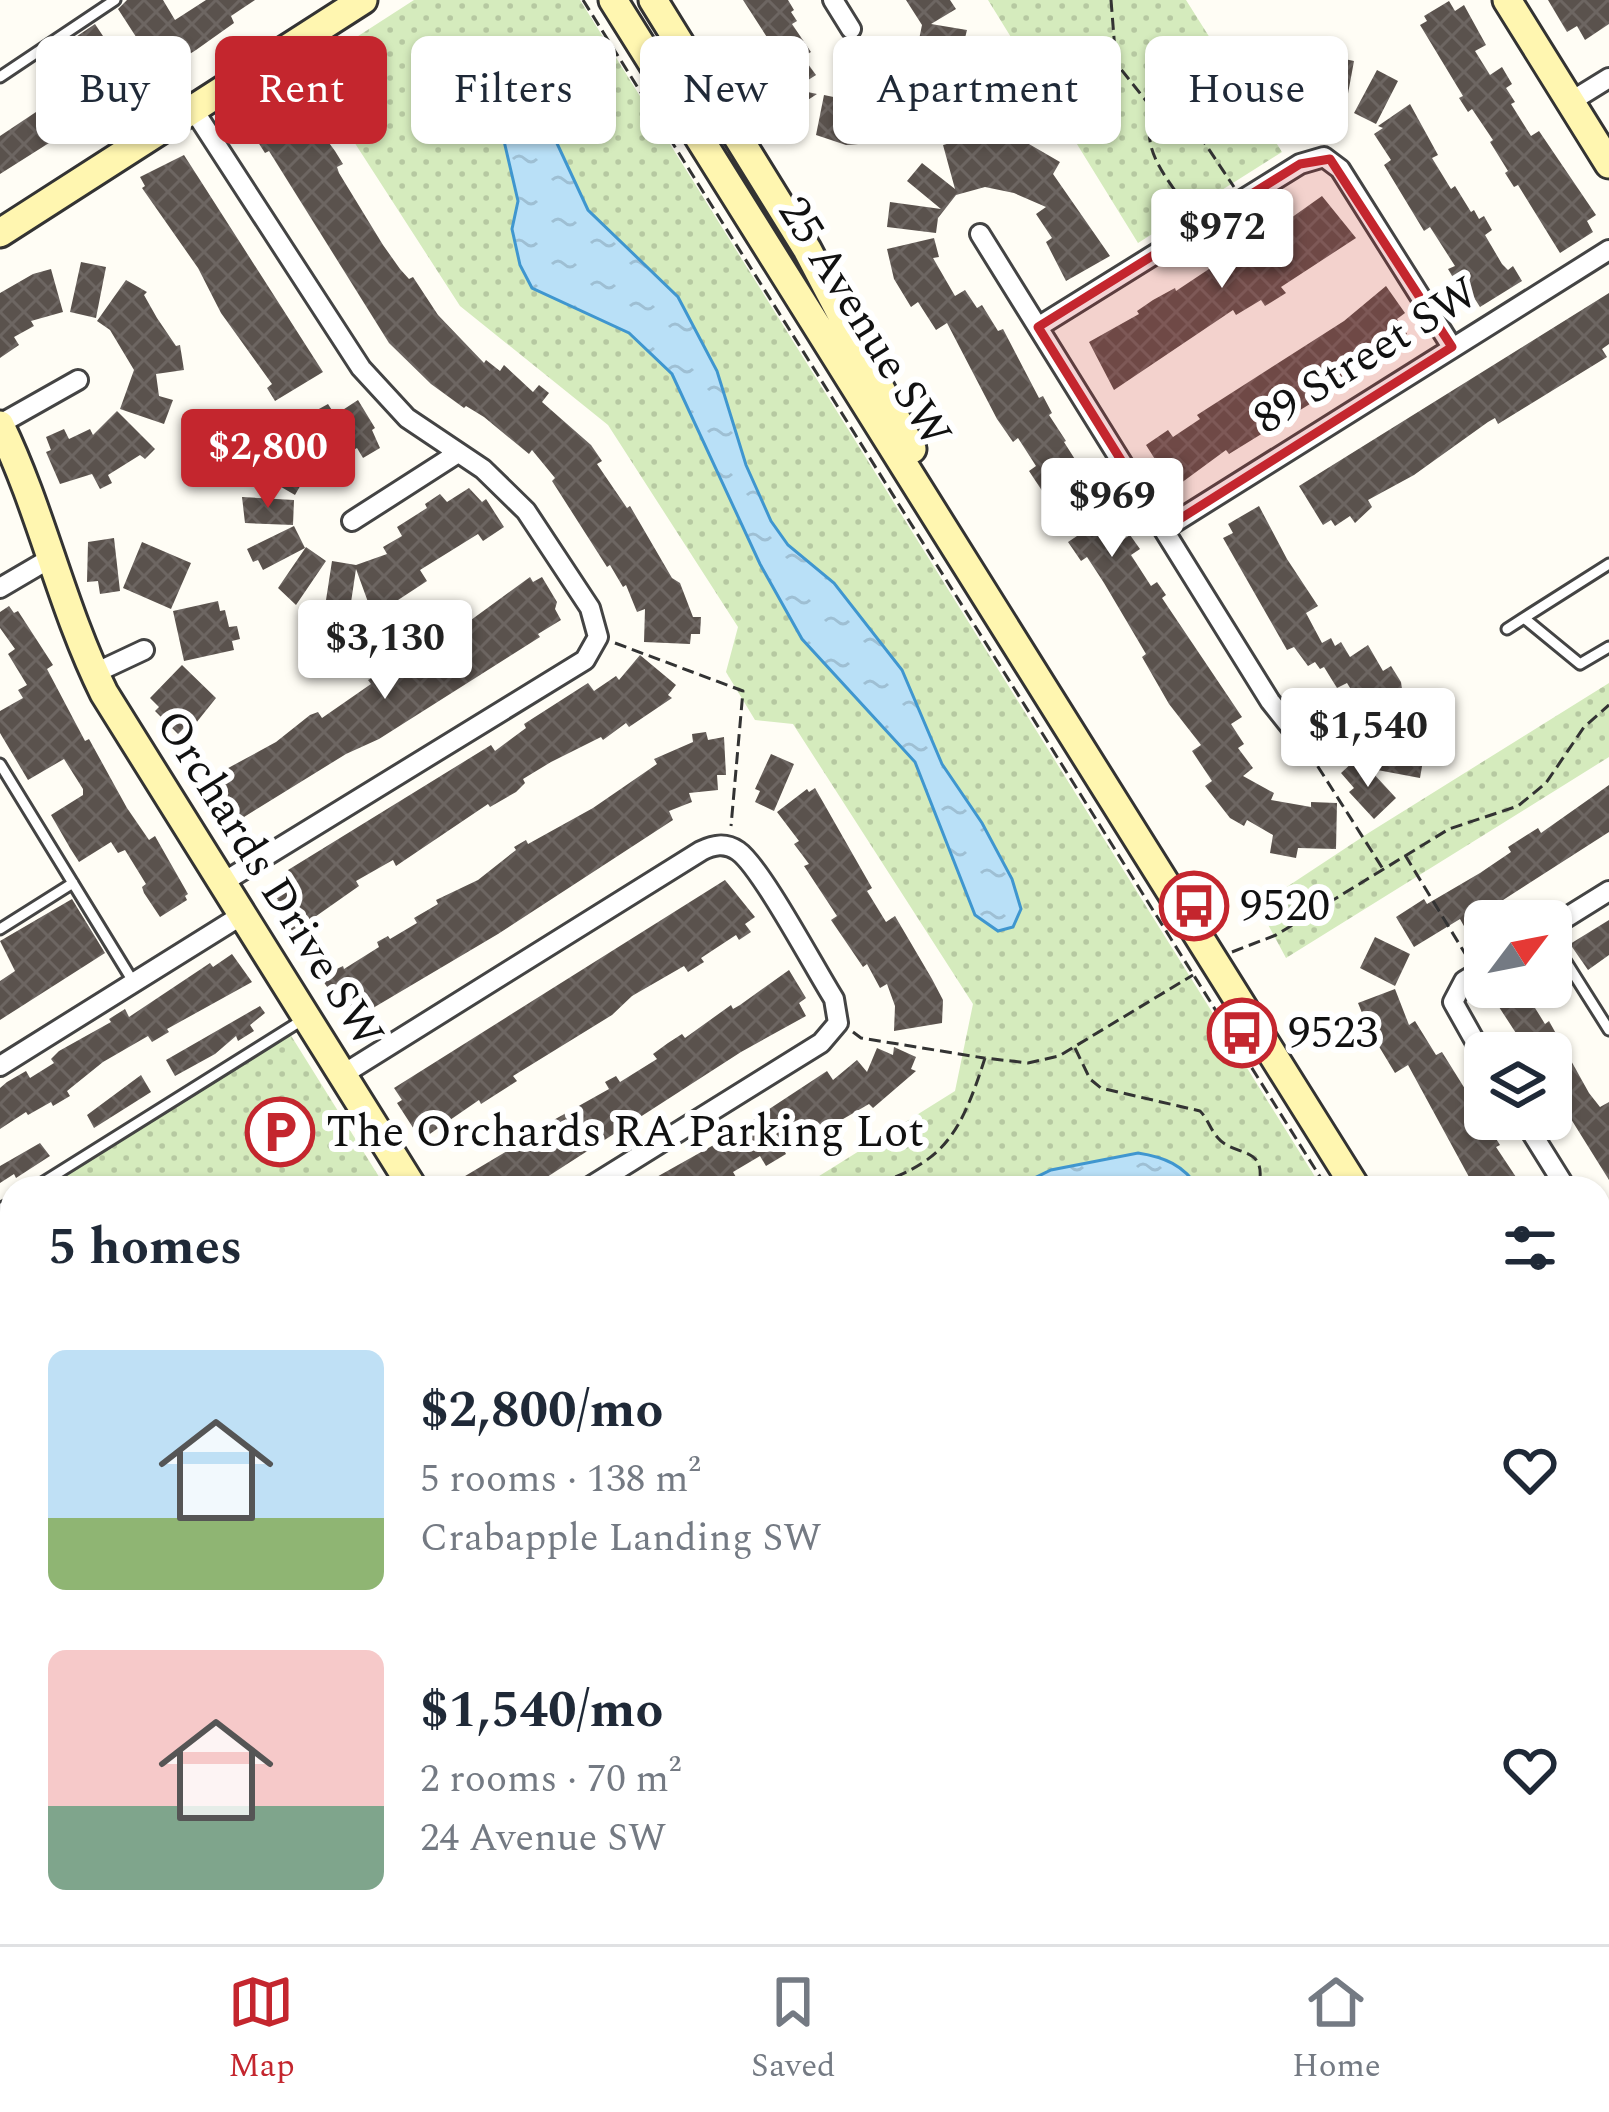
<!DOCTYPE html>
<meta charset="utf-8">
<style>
body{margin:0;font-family:Spectral,serif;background:#f6f6f7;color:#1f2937;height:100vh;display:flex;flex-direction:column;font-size:45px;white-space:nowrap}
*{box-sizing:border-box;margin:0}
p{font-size:39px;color:#747a83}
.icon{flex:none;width:66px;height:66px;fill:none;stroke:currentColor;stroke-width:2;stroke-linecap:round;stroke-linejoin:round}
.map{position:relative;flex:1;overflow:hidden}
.side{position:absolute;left:0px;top:1176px;width:1611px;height:768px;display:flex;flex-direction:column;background:#fff;border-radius:36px 36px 0 0;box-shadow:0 3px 9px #0004}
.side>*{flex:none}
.top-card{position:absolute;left:36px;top:36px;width:1539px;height:108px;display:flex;gap:24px}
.needle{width:78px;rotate:58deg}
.controls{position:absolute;left:1464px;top:900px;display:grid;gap:24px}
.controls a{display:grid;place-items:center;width:108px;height:108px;border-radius:18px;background:#fff;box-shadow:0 3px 9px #0004;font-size:60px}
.price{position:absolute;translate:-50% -102px;padding:0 27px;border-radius:12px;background:#fff;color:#222;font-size:39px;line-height:78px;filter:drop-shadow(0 3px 6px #0008)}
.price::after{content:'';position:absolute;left:50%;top:72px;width:36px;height:27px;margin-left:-18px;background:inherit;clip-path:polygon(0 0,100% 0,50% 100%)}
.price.selected{background:#c4262e;color:#fff}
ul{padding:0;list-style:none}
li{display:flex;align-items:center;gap:36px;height:300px;padding:0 48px}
li span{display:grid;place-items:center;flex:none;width:336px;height:240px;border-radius:18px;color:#555}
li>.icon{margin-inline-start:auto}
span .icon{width:144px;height:144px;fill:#fffc;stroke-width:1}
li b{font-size:51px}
h2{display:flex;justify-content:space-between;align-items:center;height:144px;padding:0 48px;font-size:51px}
.tag{padding:0 42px;border-radius:18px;background:#fff;box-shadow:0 3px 9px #0004;font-size:42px;line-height:108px}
.tag.selected{background:#c4262e;color:#fff}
.tabs{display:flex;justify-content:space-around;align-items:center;height:168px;border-top:3px solid #e0e1e3;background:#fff;font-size:33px;color:#747a83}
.tabs a{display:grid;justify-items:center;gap:6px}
.tabs .selected{color:#c4262e}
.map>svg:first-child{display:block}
.park{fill:url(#park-dots)}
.water{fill:url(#water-ripples);stroke:#3f96cf;stroke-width:3}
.building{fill:url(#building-cross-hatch)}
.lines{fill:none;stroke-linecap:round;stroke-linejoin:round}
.lane-casing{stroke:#444;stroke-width:15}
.street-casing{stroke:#444;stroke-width:24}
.secondary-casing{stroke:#333;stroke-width:33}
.path{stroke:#333;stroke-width:3;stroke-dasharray:12 6;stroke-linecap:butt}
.lane{stroke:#fff;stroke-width:9}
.street{stroke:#fff;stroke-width:18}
.secondary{stroke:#fff6b0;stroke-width:27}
.marked{fill:#c4262e;fill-opacity:0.2;stroke:#c4262e;stroke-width:9;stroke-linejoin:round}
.labels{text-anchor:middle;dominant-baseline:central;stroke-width:12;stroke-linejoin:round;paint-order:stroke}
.street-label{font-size:45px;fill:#111;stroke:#fff}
.poi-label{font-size:45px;fill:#111;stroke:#fff;text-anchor:start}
</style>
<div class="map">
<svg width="1609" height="1944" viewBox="0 0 1609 1944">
<defs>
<pattern id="park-dots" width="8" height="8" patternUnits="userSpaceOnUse" patternTransform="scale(3)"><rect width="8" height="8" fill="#d5ebbd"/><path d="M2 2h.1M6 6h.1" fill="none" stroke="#b6c8a1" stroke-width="1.8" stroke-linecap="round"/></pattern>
<pattern id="water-ripples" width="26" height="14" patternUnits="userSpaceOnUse" patternTransform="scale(3)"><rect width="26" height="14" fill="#b9e0f7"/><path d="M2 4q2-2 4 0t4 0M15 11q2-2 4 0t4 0" fill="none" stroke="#9ebfd3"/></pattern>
<pattern id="building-cross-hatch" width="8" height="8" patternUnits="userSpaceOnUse" patternTransform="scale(3)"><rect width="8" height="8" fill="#5a524d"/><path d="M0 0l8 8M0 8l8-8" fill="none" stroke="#6d6662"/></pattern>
</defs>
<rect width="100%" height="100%" fill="#fffdf5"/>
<path class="park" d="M414,0H580L1322,1188H800L955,1091L973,1004L793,724L755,720L726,672L738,627L608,425L460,306L307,69Z
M988,0H1186L1282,152L1138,243Z
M1609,683V757L1286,958L1258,906L1370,832Z
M290,1034L386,1188H45Z
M12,1208V1672L0,1653V1216Z
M0,1662L12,1680V1758L0,1765Z
M483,1932H793L788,1944H484Z"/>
<path class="water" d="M495,66L515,70L528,81L588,210L678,297L717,371L746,465L771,521L788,545L834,583L902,670L942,764L982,823L1012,879L1021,909L1013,927L998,931L975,915L915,762L802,639L760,564L672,374L629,333L532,288L520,265L512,229L518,201L504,141L474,96L478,74Z
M1138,1153C1164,1157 1184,1165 1198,1188H1014L1051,1170Z"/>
<path class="building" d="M127,0H163L175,20L206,0H255L231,16L234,23L196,50L0,174V136L81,82L58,49L95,24L117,57L140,43L118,9Z
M743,0H788L794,10L791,12L797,21L792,24L811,52L803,57L816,75L794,89L817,94L791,111L773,85L779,82L759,53L772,45Z
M906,0H950L956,9L931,24L967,30L964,42L970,43L961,66L912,57L917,49L922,25Z
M1548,0H1609V24L1585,40L1577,26L1567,32Z
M1449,1L1455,11L1464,5L1486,45L1475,51L1490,75L1502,67L1512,84L1506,88L1515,102L1511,104L1531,136L1539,131L1596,215L1587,221L1593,232L1560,253L1518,185L1514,187L1505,173L1508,171L1490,142L1493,140L1472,109L1468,112L1459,98L1463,96L1420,25L1427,21L1424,16Z
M1303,58L1321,103L1292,113L1295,117L1277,129L1272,121L1268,123L1246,88L1268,75L1292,69L1290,63Z
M1340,58L1354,61L1345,110L1320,105L1329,62L1339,63Z
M909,61L946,88L943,92L948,96L933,117L890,85Z
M1377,70L1398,81L1376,124L1354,113Z
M287,88L313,131L318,128L335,151L343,164L337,167L339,173L383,245L400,269L409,279L413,277L438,315L484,363L486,360L500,371L504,365L533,392L539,385L549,393L542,402L591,445L602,461L597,464L627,508L630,506L672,578L680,583L693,617H701L700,634H691L690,644L644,642L645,609L637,612L626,585L623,587L610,565L607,567L552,481L555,478L532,450L529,454L484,417L466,406L464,408L431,384L389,343L269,151L265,153L254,136L259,132L247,114Z
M892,88L895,141L846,145L816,135L824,95L862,103L861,90Z
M1410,104L1438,155L1432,158L1451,189L1455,186L1471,212L1474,210L1479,219L1484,216L1492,230L1485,235L1502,264L1508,270L1513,266L1522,281L1480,307L1473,296L1467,299L1458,286L1448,269L1455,266L1430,227L1424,231L1384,165L1391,160L1374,134L1383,128L1378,126Z
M983,134L1029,144L1060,162L1053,174L1110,256L1066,281L1046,242L1052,238L1036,214L1046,207L1014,193L985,187L956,195L938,218L936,233L887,227L890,202L941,209L907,181L922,163L955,189L943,145Z
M184,155L323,372L275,401L267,388L272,384L221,313L198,268L142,188L145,186L140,177Z
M1322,196L1356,238L1281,287L1286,293L1265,306L1261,300L1236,315L1233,310L1114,390L1089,342L1139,314L1137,311L1153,300L1175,288L1176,291L1272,227L1274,230Z
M934,238L939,257L933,258L955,296L965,290L977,308L982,305L998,331L1003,329L1039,398L1043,396L1052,413L1049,415L1066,441L1064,442L1085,475L1089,472L1099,487L1094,490L1105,507L1097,512L1118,543L1130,535L1140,549L1131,555L1151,586L1157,582L1166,595L1162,598L1242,717L1231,724L1244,744L1238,748L1253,768L1243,776L1274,793L1271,800L1311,807V802L1337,803L1336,849L1298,848L1296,858L1270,853L1273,835L1247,820L1244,826L1230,818L1205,786L1212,781L1192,751L1201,745L1169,704L1142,657L1146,654L1104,583L1087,557L1081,561L1068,542L1077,536L1062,513L1058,515L1029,471L1036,466L1018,438L1013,442L997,419L947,323L936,330L918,302L911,307L894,279L887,249Z
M81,262L106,267L96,318L70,312Z
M51,269L63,312L31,321L34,326L14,337L19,345L0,358V293L33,274Z
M126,280L147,292L144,295L157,318L176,346L180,345L184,370L156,374L159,396L173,400L164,424L120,409L134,370L110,330L97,321Z
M1386,286L1405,313L1397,319L1407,334L1385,349L1389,355L1229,454L1226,450L1177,486L1167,470L1163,472L1146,445L1168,430L1173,437L1200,419L1197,415L1344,321Z
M1609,293V344L1602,349L1607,357L1498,424L1495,418L1488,422L1414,475L1368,500L1372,507L1355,523L1350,516L1335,526L1331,520L1323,525L1299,486Z
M358,400L375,428L372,430L380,448L363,458L357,448L338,459L336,456L307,474L295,495L250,469L265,450L301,470L281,436L290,430L288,426L328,404L335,415Z
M117,411L155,449L145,459L140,455L108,475L112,483L100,489L92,474L60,484L46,452L51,450L46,437L64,429L69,439L90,429L93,435Z
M469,488L482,502L486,499L504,527L483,541L478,534L420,570L427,581L395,602L397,606L382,612L372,613L356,569L350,609L342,608L341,615L324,613L332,561L356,565L387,554L383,547L402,536L397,527L427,508L425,504L440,494L447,502Z
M242,497L294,500L293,525L245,523Z
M1259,506L1287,559L1318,606L1306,613L1322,643L1331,638L1335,646L1341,642L1350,657L1368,645L1383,671L1391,666L1401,682L1408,730L1363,735L1360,720L1369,719L1347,683L1337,688L1324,667L1320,669L1315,662L1308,666L1294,647L1287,650L1223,538L1233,533L1228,524Z
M294,526L305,548L263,570L258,560L253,562L247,549Z
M114,538L120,591L100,594L98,581L87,582L88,542Z
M142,542L191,563L171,609L123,588Z
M306,547L326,561L296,605L278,588Z
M530,577L533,582L542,577L557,602L555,609L561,620L538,634L540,637L379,739L346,754L244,817L246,821L232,830L226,820L221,821L200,790L209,786L208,779L276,742L310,715L318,712L322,718L371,684L368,680L445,639Z
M218,601L220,611L225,610L229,627L237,626L240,639L232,641L234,650L184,661L173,611Z
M9,606L14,613L18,611L53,665L47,669L85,741L89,739L127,808L149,840L155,836L188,894L185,896L187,900L160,917L144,893L142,887L146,884L125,850L118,853L111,842L79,862L70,848L51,815L83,795V789L64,759L28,780L0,733V711L23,698L18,690L27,685L8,654L15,649L0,628V612Z
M640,655L676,685L668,695L672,698L629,727L626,723L603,740L601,737L551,762L523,779L525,783L516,792L490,807L488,804L396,866L393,860L356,881L359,886L312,919L305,933L296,937L274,904L278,900L272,891L291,876L288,870L491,745L495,751L526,728L524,724L588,683L594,691L616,676L619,680Z
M182,665L216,698L188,733L183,729L178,734L155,711L159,707L150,698Z
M706,732L708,740L724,737L726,775H717L718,790L689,793L692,802L669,811L673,820L498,934L373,1008L352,1017L342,1000L338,1002L320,977L343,966L344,969L379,947L377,942L388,936L390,939L417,923L414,918L438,904L436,900L478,880L516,850L514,847L526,840L528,844L593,808L657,764L654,759L693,742L692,734Z
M1376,746L1424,755L1420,778L1372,769Z
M771,754L794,764L774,811L755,802L760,791L755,789Z
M1354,761L1370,779L1372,772L1396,798L1374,819L1349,792L1354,788L1341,773Z
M1609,785V832L1489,909L1491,912L1465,928L1460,919L1414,947L1396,917L1424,899L1427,904L1480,873L1511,852L1508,847L1538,828L1541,833Z
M815,788L872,888L867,891L886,922L895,916L932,979L943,1000L942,1023L894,1031L895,1006L887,984L880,988L867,964L863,967L831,920L837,916L804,866L809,864L794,844L799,841L777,812L807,789L809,792Z
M725,880L755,917L745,924L751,932L739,940L736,935L701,958L704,962L688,972L684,966L632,996L612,1015L513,1076L517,1081L481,1104L479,1100L421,1140L397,1103L402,1100L394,1088Z
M72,899L105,953L0,1020V981L15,971L0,941Z
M1609,920V955L1588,970L1570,944Z
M1375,937L1410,954L1395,986L1360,968Z
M232,954L252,982L167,1029L169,1032L152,1042L148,1036L103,1062L67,1091L70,1096L53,1106L51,1102L28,1115L26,1112L0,1129V1088L7,1082L26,1071L30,1078L54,1063L51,1059L59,1051L111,1022L109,1019L125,1009L129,1017L210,963L213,967Z
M789,970L806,998L799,1003L806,1016L741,1052L530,1188H445L527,1139L525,1136L609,1089L605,1082L616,1076L620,1082L657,1059L653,1054L668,1043L682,1034L685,1038L731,1005L733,1009L740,1005Z
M1495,987H1522L1545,1024L1549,1021L1589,1093L1600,1107L1609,1102V1180L1551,1087V1053H1529L1497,1004L1504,1000Z
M1395,989L1409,1025L1415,1021L1436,1055L1442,1052L1500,1145L1496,1147L1518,1180L1506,1188H1475L1408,1065L1395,1073L1369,1030L1358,1003Z
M260,1006L265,1013L250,1025L254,1031L238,1041L236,1036L215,1054L175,1076L166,1060Z
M894,1047L916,1057L911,1069L916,1071L873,1108L869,1104L812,1137L809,1132L783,1148L786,1154L766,1166L760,1156L733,1172L739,1182L729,1188H637L719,1142L827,1071L833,1080L857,1060L867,1072L877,1048L893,1055Z
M141,1075L151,1092L94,1128L87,1115Z
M40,1143L50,1156L16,1178L14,1174L0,1183V1166Z"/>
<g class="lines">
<defs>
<path id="lane" d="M0,77L115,0
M1609,564L1524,618L1580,664L1609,647
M1507,629L1524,618
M0,764L134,983
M0,929L73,883
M1551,938L1609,1030
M34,1188L304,1019
M0,1209L12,1202
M1116,1932L1125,1944
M830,1944L835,1932"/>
<path id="street" d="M833,0L851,29
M1570,102L1609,78
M193,109L361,368L407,418L483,469L526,511L590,608L598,637L585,660L222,883
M980,234L1270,701L1297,735
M1038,327L1300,164L1324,157L1340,169L1452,347
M0,424L78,380
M352,521L458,453
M1164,529L1609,250
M0,588L51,558
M95,673L144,650
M1551,927L1609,891
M1485,968L1464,981L1453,1002L1485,1059
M0,1066L242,915
M342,1075L701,851C713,845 725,842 738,851C761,867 815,969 834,999L838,1023L821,1043L588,1188
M1523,1119L1566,1188
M1599,1240L1609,1256
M326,1932L337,1944
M1351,1932L1359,1944
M349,1944L368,1932
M1269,1944L1289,1932
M1468,1944L1487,1932"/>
<path id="secondary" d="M613,0L1356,1188
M653,0L807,249L912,449
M1507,0L1609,164
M0,233L363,0
M0,425C42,512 61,606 104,693L413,1188
M1599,1576L1609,1592
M930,1932L945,1944
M194,1944L209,1932"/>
</defs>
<use href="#lane" class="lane-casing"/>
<use href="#street" class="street-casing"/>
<use href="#secondary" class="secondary-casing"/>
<path class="path" d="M583,0L1327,1188
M1111,0L1116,63L1155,112L1186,115L1234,187
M1154,113C1137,149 1171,182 1189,211
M615,643L743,691L731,826
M1308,751L1383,869
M1405,855L1469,960
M1232,952L1276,935L1449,829L1518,806L1546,783L1584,727L1609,705
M853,1032L861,1038L984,1058
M1075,1048L1090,1079L1101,1088L1200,1111C1208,1119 1210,1129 1218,1138C1233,1156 1263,1146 1260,1178L1251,1188
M861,1188C944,1166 960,1135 985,1058L1028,1063L1059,1056L1193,975
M0,1244L12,1239
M0,1476L12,1455
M0,1605L12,1616
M1599,1621L1609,1639
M0,1679L12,1698
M0,1727L12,1720
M157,1932L165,1944
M521,1944L522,1932"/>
<use href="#lane" class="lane"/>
<use href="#street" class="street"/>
<use href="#secondary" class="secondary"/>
</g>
<path class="marked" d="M1330,159L1452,347L1164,529L1038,327L1300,164Z"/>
<defs>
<symbol id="bus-ring" viewBox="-11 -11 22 22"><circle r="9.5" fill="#fff" stroke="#c4262e" stroke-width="1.5"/><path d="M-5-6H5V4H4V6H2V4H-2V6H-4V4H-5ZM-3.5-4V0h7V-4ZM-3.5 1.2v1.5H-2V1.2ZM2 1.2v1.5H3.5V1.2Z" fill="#c4262e"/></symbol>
<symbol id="parking-ring" viewBox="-11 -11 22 22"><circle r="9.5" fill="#fff" stroke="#c4262e" stroke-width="1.5"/><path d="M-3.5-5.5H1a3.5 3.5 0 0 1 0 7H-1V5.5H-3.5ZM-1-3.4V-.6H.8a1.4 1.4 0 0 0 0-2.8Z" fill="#c4262e"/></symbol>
</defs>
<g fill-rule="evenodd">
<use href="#bus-ring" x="1156" y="868" width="76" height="76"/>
<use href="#bus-ring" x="1204" y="995" width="76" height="76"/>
<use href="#parking-ring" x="242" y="1094" width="76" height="76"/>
</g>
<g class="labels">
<g class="street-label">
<text transform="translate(864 322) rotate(58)">25 Avenue SW</text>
<text transform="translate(1366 356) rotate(-32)">89 Street SW</text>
<text transform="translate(269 879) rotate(58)">Orchards Drive SW</text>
</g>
<g class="poi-label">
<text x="1240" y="906">9520</text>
<text x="1288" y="1033">9523</text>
<text x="326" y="1132">The Orchards RA Parking Lot</text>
</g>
</g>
</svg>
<div class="controls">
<a><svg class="needle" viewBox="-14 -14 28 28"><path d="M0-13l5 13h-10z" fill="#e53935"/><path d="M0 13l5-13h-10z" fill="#747a83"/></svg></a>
<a><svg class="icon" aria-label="layers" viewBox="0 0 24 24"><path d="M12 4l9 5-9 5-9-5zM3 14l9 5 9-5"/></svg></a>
</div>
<b class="price" style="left:1222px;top:291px">$972</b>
<b class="price selected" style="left:268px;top:511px">$2,800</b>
<b class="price" style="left:1112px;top:560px">$969</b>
<b class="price" style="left:385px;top:702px">$3,130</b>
<b class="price" style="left:1368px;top:790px">$1,540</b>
<div class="top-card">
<a class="tag">Buy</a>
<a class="tag selected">Rent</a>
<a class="tag">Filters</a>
<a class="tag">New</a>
<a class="tag">Apartment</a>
<a class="tag">House</a>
</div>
<section class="side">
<h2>5 homes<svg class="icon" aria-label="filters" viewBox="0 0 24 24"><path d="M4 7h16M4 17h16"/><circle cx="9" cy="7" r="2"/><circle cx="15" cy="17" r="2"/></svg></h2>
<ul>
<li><span style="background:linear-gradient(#bfe0f5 70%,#8fb573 0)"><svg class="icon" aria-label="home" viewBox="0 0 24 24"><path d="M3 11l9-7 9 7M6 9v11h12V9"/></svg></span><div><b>$2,800/mo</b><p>5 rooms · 138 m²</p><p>Crabapple Landing SW</p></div><svg class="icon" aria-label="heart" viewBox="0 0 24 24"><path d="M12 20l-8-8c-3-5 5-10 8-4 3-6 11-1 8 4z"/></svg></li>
<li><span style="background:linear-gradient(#f6c9c9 65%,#7fa58c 0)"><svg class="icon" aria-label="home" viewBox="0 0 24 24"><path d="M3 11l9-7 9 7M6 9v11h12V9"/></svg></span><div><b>$1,540/mo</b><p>2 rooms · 70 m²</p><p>24 Avenue SW</p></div><svg class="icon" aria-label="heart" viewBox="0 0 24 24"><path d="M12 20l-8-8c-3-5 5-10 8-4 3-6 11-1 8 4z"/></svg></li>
</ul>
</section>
</div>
<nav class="tabs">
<a class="selected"><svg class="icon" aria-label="map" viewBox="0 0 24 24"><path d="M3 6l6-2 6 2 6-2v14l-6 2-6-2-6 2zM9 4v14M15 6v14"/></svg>Map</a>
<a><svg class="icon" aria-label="saved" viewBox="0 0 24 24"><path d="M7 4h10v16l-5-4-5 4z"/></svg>Saved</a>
<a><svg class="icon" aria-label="home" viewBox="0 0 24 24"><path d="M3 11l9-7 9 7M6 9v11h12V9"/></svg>Home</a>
</nav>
